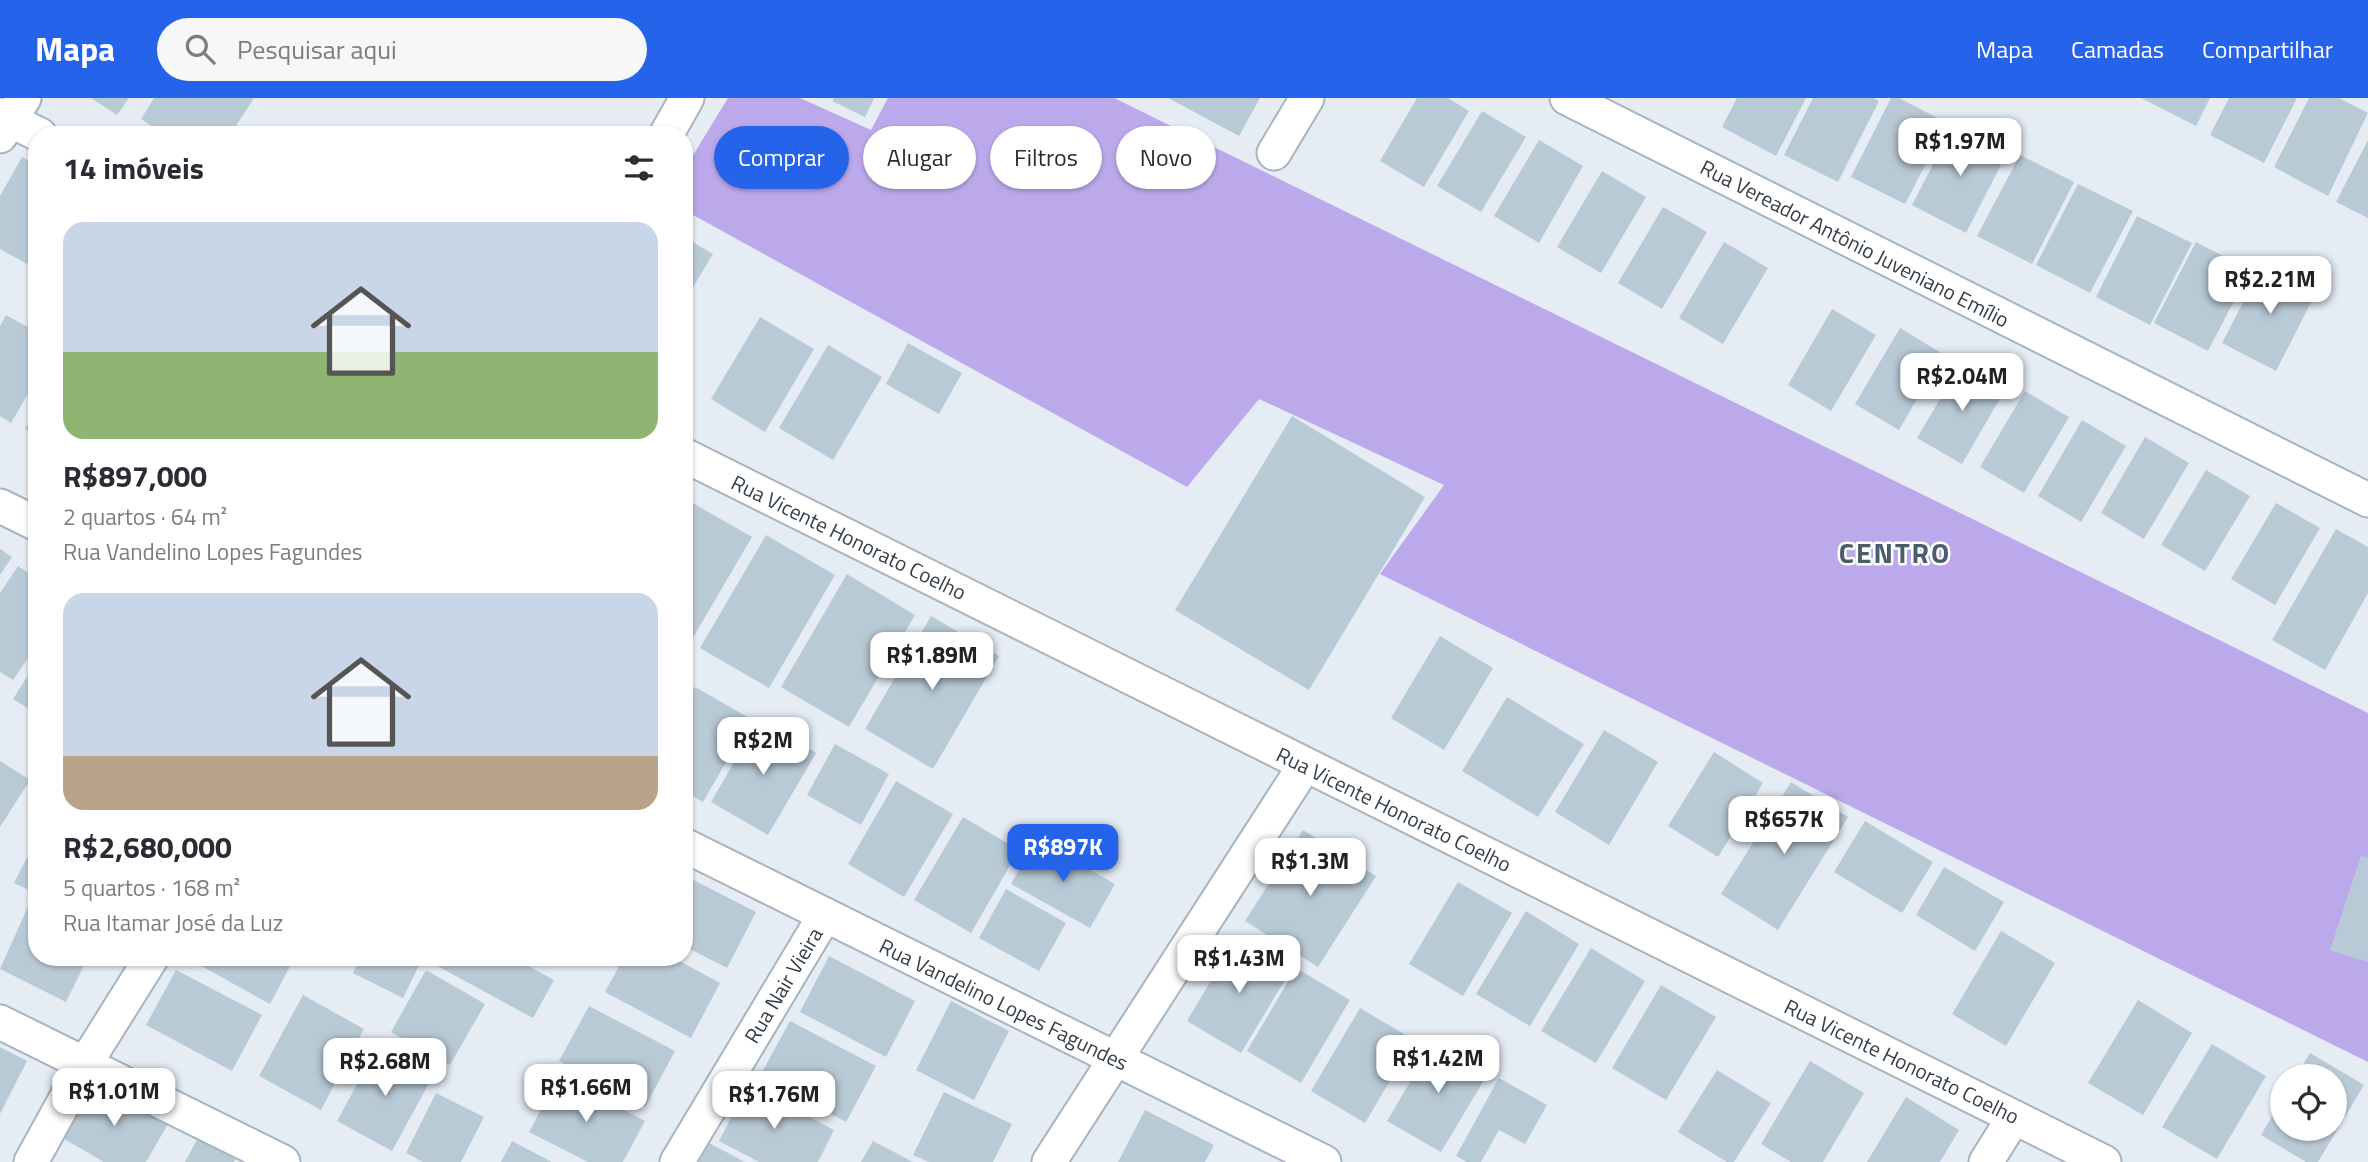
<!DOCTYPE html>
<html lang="pt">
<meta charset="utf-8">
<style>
body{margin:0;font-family:"Titillium Web",sans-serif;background:#f7f7f7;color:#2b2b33;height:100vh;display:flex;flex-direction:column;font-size:26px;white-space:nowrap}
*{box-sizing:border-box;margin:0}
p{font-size:23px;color:#7c7c81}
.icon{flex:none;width:38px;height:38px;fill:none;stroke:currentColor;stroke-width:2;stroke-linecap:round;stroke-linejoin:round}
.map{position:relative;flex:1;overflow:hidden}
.details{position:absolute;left:28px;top:28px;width:665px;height:840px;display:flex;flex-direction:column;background:#fff;border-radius:28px;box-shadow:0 2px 5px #0004}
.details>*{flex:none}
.guide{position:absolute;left:714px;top:28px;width:665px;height:63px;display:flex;gap:14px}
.fabs{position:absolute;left:2270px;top:966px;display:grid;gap:14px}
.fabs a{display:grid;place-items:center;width:77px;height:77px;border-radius:50%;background:#fff;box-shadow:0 2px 5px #0004;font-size:35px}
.price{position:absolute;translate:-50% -60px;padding:0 16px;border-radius:14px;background:#fff;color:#222;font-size:23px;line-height:46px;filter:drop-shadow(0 2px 4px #0008)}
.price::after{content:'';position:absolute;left:50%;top:42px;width:21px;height:16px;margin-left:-10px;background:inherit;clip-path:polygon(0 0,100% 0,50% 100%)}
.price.selected{background:#2563eb;color:#fff}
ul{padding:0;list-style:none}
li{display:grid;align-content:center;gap:14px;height:371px;padding:0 35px}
li span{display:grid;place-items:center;height:217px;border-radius:21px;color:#555}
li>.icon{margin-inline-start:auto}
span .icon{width:126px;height:126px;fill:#fffc;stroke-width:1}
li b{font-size:30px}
h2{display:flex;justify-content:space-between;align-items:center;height:84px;padding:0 35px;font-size:30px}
.chip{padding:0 24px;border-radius:32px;background:#fff;box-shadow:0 2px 5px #0004;font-size:24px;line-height:63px}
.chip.selected{background:#2563eb;color:#fff}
header{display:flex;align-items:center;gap:42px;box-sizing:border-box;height:98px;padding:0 35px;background:#2563eb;color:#fff}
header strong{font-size:33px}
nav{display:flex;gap:38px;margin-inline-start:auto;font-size:24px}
.search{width:490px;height:63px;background:#f7f7f7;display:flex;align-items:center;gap:18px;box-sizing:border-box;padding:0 24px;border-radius:38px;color:#7c7c81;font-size:26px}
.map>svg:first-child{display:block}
.green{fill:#bca9ec}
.building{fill:#b9cad7}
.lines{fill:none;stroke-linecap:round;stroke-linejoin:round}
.minor-casing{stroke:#a6b4c0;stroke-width:37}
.minor{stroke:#fff;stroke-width:33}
.labels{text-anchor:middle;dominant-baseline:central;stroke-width:5;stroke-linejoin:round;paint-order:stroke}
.street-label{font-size:21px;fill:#343e47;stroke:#fff}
.district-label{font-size:28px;font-weight:bold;letter-spacing:2px;fill:#4a5d6b;stroke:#fff}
</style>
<header>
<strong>Mapa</strong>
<div class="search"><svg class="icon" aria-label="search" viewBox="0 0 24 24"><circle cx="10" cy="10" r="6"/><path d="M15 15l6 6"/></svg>Pesquisar aqui</div>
<nav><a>Mapa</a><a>Camadas</a><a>Compartilhar</a></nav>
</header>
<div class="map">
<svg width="2368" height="1064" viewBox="0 0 2368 1064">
<rect width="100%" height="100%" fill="#e5ecf4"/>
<path class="green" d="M728,0H800L871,32L888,0H1114L2368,615V964L1380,476L1444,387L1259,301L1187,389L684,112V72Z"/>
<path class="building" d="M91,0H129L117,17Z
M154,0H254L230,37H165L141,21Z
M834,0H874L865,19L832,3Z
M1168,0H1260L1239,38Z
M1417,0H1448L1469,13L1424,89L1380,63Z
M1737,0H1806L1776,58L1722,29Z
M1813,0H1874L1879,3L1838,84L1784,57Z
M1891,0H1899L1947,25L1905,106L1851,79Z
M2141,0H2210L2196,28Z
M2229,0H2297L2264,65L2210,37Z
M2309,0H2339L2368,15L2328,98L2274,69Z
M1482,13L1526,39L1481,114L1437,88Z
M1954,26L2008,53L1966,135L1912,107Z
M1539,42L1583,68L1539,145L1494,118Z
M2368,42V120L2336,104Z
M2020,57L2074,84L2032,166L1977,138Z
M22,59L37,67V148L27,166L0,151V98Z
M1602,73L1646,99L1601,175L1557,149Z
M2078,86L2133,113L2090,195L2036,167Z
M1663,109L1707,134L1662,211L1618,185Z
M2137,118L2192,145L2150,227L2096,199Z
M684,139L713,156L684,204Z
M1724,144L1768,170L1723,246L1679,220Z
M2196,144L2250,172L2208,253L2154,225Z
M2264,164L2318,191L2276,273L2222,245Z
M1832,211L1876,237L1831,313L1788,287Z
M6,217L37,234V280L11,325L0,318V228Z
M760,219L814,251L765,334L711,301Z
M1900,230L1943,256L1899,332L1855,306Z
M908,245L962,275L939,316L886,286Z
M828,247L882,279L833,362L779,330Z
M1962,264L2006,290L1962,366L1917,340Z
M2025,293L2069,319L2024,395L1980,369Z
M37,310V338L25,331Z
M1292,318L1425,399L1309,592L1175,512Z
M2082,322L2126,348L2081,424L2038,398Z
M2145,339L2189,365L2144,441L2101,415Z
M2206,372L2250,398L2205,473L2161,447Z
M684,400L752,439L684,555Z
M2276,405L2320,430L2275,507L2231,481Z
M2336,431L2368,449V495L2325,572L2272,542Z
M766,437L835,477L769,590L700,550Z
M0,451L12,459L0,477Z
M18,468L37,481V547L13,582L0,574V495Z
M847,476L915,517L849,629L781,589Z
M931,518L999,558L933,671L865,631Z
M1440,538L1493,570L1444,652L1391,620Z
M37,563V616L13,601Z
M695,589L751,621L703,704L684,693V607Z
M1507,599L1584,646L1538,719L1462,673Z
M759,621L816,655L768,737L711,704Z
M1604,632L1658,664L1609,747L1555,714Z
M835,646L889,676L861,727L807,697Z
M1714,654L1763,685L1718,759L1668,728Z
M0,663L30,682L0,729Z
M896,683L953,716L904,799L848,766Z
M1791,684L1848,719L1778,832L1721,796Z
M963,719L1019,752L971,835L914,802Z
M1865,723L1933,764L1902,815L1834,774Z
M1303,732L1376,778L1318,869L1245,823Z
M37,740V796L14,785Z
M1036,741L1115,786L1090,830L1011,786Z
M2361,758L2368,760V864L2330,852Z
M1944,769L2004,804L1975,853L1916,817Z
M684,777L756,814L727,870L684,848Z
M1458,784L1512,815L1463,898L1409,866Z
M1006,791L1066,825L1039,873L979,840Z
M30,804L37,808V859H88L66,904L0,871Z
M1526,813L1579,846L1530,928L1476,896Z
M2001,833L2055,865L2006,948L1952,916Z
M1236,840L1291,872L1241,955L1187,923Z
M1591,850L1645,883L1596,965L1541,933Z
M829,858L915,903L886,959L800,914Z
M185,859H295L270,906Z
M361,859H423L403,900L353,875Z
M435,859H512L554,882L533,920L432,865Z
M624,859H672L720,885L691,940L605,894Z
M1296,870L1350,902L1301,985L1247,953Z
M176,872L262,917L232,973L146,927Z
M426,872L485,906L450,967L391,934Z
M1661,887L1716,919L1666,1002L1612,970Z
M303,897L364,931L321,1012L259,978Z
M2138,902L2192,935L2143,1017L2088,985Z
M951,903L1009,933L974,1002L916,972Z
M589,908L675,953L645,1009L559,963Z
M1360,910L1414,942L1365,1025L1311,993Z
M790,923L876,968L846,1024L760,978Z
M1436,940L1490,972L1441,1054L1387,1023Z
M2212,946L2266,978L2217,1061L2162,1029Z
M378,948L433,978L392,1053L337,1023Z
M0,949L27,963L0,1016Z
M2310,955L2364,987L2318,1064H2306L2261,1037L2282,1001V1031H2334V978H2296Z
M1810,963L1864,995L1823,1064H1791L1761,1046Z
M1717,972L1771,1005L1734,1064H1727L1678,1034Z
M559,978L645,1023L623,1064H588L529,1034Z
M1499,980L1547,1007L1525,1046L1499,1032L1481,1064H1467L1456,1058Z
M94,982L168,1026L146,1064H104L61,1039Z
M748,987L834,1032L818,1064H759L719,1043Z
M944,994L1012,1026L993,1064H929L913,1057Z
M436,995L484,1019L461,1064H423L406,1055Z
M1906,999L1959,1032L1940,1064H1867Z
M1145,1012L1214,1047L1205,1064H1118Z
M199,1038L237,1059L234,1064H185Z
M512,1043L552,1064H501Z
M873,1043L913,1064H861Z
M709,1045L745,1064H699Z"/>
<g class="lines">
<defs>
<path id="minor" d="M1567,0L2368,402
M0,17L40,37
M666,37L687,0
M0,38L24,0
M1274,55L1307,0
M684,357L2104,1064
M0,408L37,426
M684,747L1324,1064
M0,924L283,1064
M31,1064L85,966L152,859
M677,1064L825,817
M1049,1064L1305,667
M1986,1064L2014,1019"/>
</defs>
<use href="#minor" class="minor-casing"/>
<use href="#minor" class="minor"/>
</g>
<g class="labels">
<g class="street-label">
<text transform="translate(1855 145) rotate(27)">Rua Vereador Antônio Juveniano Emílio</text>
<text transform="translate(849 439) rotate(26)">Rua Vicente Honorato Coelho</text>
<text transform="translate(1394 711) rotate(26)">Rua Vicente Honorato Coelho</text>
<text transform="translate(783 887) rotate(-59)">Rua Nair Vieira</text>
<text transform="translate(1004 906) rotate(26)">Rua Vandelino Lopes Fagundes</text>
<text transform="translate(1902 963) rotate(26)">Rua Vicente Honorato Coelho</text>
</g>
<g class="district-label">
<text x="1895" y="454">CENTRO</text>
</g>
</g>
</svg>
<div class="fabs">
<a><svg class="icon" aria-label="locate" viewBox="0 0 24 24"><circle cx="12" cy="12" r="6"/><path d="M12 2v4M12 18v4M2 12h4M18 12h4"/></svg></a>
</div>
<b class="price" style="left:1960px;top:80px">R$1.97M</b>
<b class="price" style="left:2270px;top:218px">R$2.21M</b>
<b class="price" style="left:1962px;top:315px">R$2.04M</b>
<b class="price" style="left:932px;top:594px">R$1.89M</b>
<b class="price" style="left:763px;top:679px">R$2M</b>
<b class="price" style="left:1784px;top:758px">R$657K</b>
<b class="price selected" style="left:1063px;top:786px">R$897K</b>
<b class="price" style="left:1310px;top:800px">R$1.3M</b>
<b class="price" style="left:1239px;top:897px">R$1.43M</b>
<b class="price" style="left:1438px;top:997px">R$1.42M</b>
<b class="price" style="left:385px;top:1000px">R$2.68M</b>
<b class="price" style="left:586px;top:1026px">R$1.66M</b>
<b class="price" style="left:114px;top:1030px">R$1.01M</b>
<b class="price" style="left:774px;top:1033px">R$1.76M</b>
<div class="guide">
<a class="chip selected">Comprar</a>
<a class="chip">Alugar</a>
<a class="chip">Filtros</a>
<a class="chip">Novo</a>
</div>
<section class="details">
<h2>14 imóveis<svg class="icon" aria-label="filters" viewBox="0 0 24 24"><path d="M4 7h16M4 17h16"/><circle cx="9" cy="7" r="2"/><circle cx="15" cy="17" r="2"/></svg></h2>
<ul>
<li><span style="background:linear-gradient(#c9d6e8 60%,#8fb573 0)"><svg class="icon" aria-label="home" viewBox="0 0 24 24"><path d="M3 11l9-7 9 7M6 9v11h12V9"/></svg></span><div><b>R$897,000</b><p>2 quartos · 64 m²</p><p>Rua Vandelino Lopes Fagundes</p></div></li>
<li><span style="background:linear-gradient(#c9d6e8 75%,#b9a48a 0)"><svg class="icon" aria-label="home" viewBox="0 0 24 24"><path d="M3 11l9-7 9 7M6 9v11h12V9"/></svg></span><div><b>R$2,680,000</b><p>5 quartos · 168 m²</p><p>Rua Itamar José da Luz</p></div></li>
</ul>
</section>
</div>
